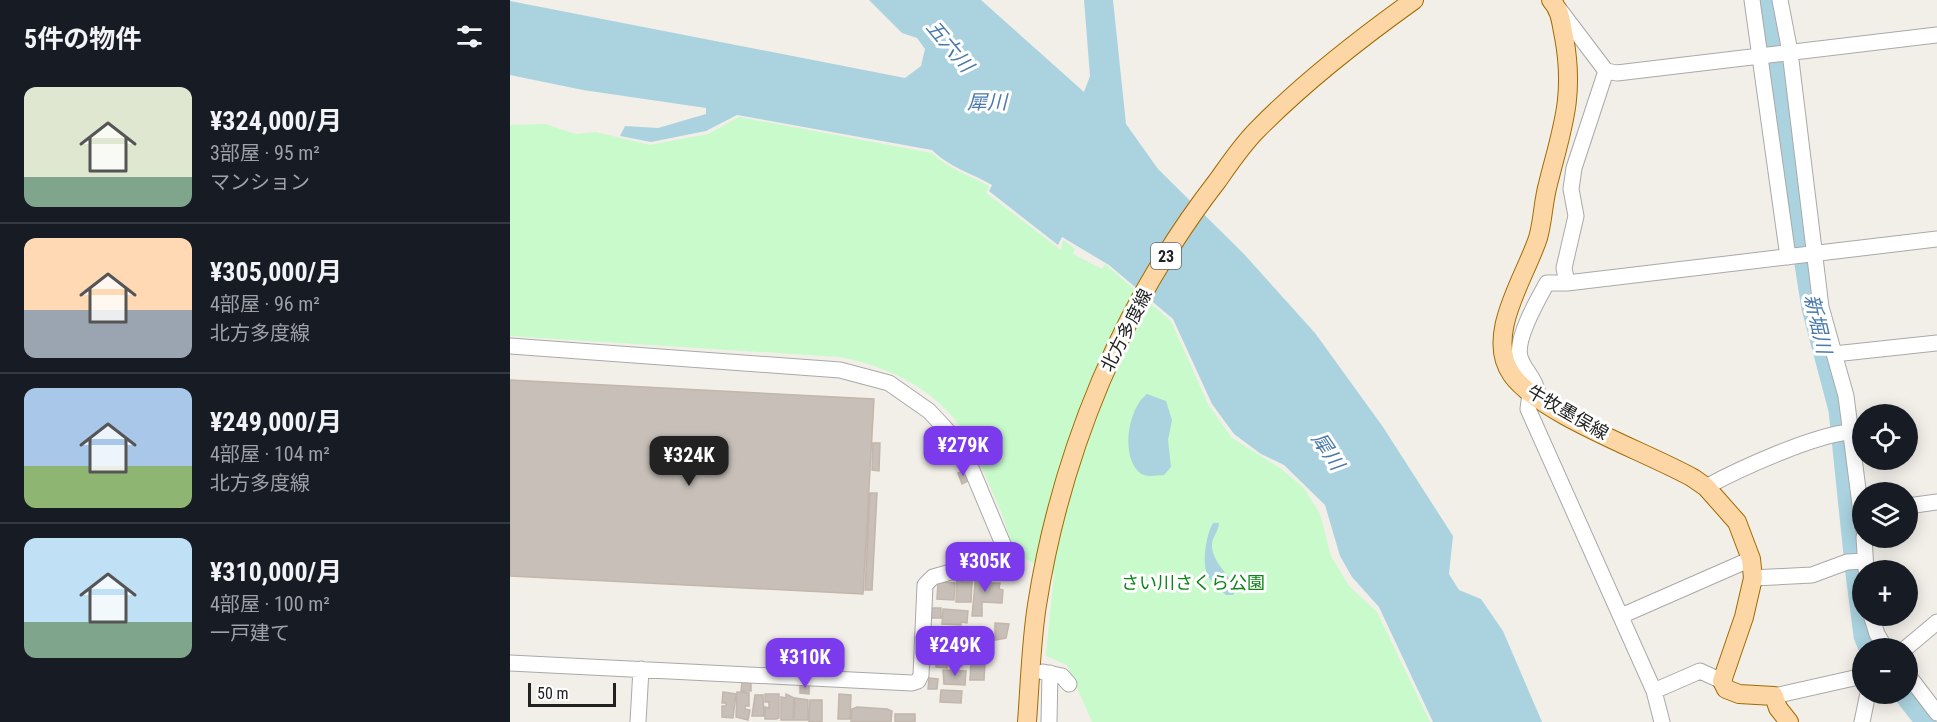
<!DOCTYPE html>
<html lang="ja">
<meta charset="utf-8">
<style>
body{margin:0;font-family:"Roboto Condensed","Noto Sans JP",sans-serif;background:#242831;color:#f1f3f6;height:100vh;display:flex;flex-direction:column;font-size:22px;white-space:nowrap}
*{box-sizing:border-box;margin:0}
p{font-size:20px;color:#9ea1a6}
.icon{flex:none;width:33px;height:33px;fill:none;stroke:currentColor;stroke-width:2;stroke-linecap:round;stroke-linejoin:round}
.map{position:relative;flex:1;overflow:hidden}
.side{display:flex;flex-direction:column;background:#171b24;width:510px}
.side>*{flex:none}
.fabs{position:absolute;left:1342px;top:404px;display:grid;gap:12px}
.fabs a{display:grid;place-items:center;width:66px;height:66px;border-radius:50%;background:#171b24;box-shadow:0 3px 15px #0003;font-size:30px}
.scale{position:absolute;left:18px;bottom:15px;width:88px;box-sizing:border-box;padding-left:6px;border:3px solid #222;border-top:0;font-size:16px;line-height:21px;white-space:nowrap;color:#222;-webkit-text-stroke:4px #fff;paint-order:stroke}
.price{position:absolute;translate:-50% -51px;padding:0 14px;border-radius:12px;background:#7c3aed;color:#fff;font-size:20px;line-height:39px;filter:drop-shadow(0 2px 3px #0008)}
.price::after{content:'';position:absolute;left:50%;top:36px;width:18px;height:14px;margin-left:-9px;background:inherit;clip-path:polygon(0 0,100% 0,50% 100%)}
.price.selected{background:#222;color:#fff}
ul{padding:0;list-style:none}
li{display:flex;align-items:center;gap:18px;height:150px;padding:0 24px}
li+li{border-top:2px solid #363941}
li span{display:grid;place-items:center;flex:none;width:168px;height:120px;border-radius:12px;color:#555}
li>.icon{margin-inline-start:auto}
span .icon{width:72px;height:72px;fill:#fffc;stroke-width:1}
li b{font-size:26px}
h2{display:flex;justify-content:space-between;align-items:center;height:72px;padding:0 24px;font-size:26px}
main{display:flex;flex:1;min-height:0}
.map>svg:first-child{display:block}
.park{fill:#c8facc}
.water{fill:#aad3df}
.lines{fill:none;stroke-linecap:round;stroke-linejoin:round}
.river{stroke:#aad3df;stroke-width:21}
.building{fill:#c7bfb8;stroke:#c4b6ab;stroke-width:1.5}
.minor-casing{stroke:#a9a9a9;stroke-width:17}
.major-casing{stroke:#a06b00;stroke-width:20}
.minor{stroke:#fff;stroke-width:15}
.major{stroke:#fcd6a4;stroke-width:18}
.labels{text-anchor:middle;dominant-baseline:central;stroke-width:6;stroke-linejoin:round;paint-order:stroke}
.shield{fill:#fff;stroke:#646464;stroke-width:1.5}
.shield-label{font-size:16px;font-weight:bold;fill:#222}
.street-label{font-size:18px;fill:#222;stroke:#fff}
.park-label{font-size:18px;fill:#0c8416;stroke:#fff}
.water-label{font-size:20px;font-style:italic;fill:#4a7aab;stroke:#fff}
</style>
<main>
<section class="side">
<h2>5件の物件<svg class="icon" aria-label="filters" viewBox="0 0 24 24"><path d="M4 7h16M4 17h16"/><circle cx="9" cy="7" r="2"/><circle cx="15" cy="17" r="2"/></svg></h2>
<ul>
<li><span style="background:linear-gradient(#dfe7d0 75%,#7fa58c 0)"><svg class="icon" aria-label="home" viewBox="0 0 24 24"><path d="M3 11l9-7 9 7M6 9v11h12V9"/></svg></span><div><b>¥324,000/月</b><p>3部屋 · 95 m²</p><p>マンション</p></div></li>
<li><span style="background:linear-gradient(#ffd9b3 60%,#9aa5b1 0)"><svg class="icon" aria-label="home" viewBox="0 0 24 24"><path d="M3 11l9-7 9 7M6 9v11h12V9"/></svg></span><div><b>¥305,000/月</b><p>4部屋 · 96 m²</p><p>北方多度線</p></div></li>
<li><span style="background:linear-gradient(#a9c7e8 65%,#8fb573 0)"><svg class="icon" aria-label="home" viewBox="0 0 24 24"><path d="M3 11l9-7 9 7M6 9v11h12V9"/></svg></span><div><b>¥249,000/月</b><p>4部屋 · 104 m²</p><p>北方多度線</p></div></li>
<li><span style="background:linear-gradient(#bfe0f5 70%,#7fa58c 0)"><svg class="icon" aria-label="home" viewBox="0 0 24 24"><path d="M3 11l9-7 9 7M6 9v11h12V9"/></svg></span><div><b>¥310,000/月</b><p>4部屋 · 100 m²</p><p>一戸建て</p></div></li>
</ul>
</section>
<div class="map">
<svg width="1427" height="722" viewBox="0 0 1427 722">
<rect width="100%" height="100%" fill="#f2efe9"/>
<path class="park" d="M229,117L422,153C438,169 459,175 479,186L476,193L551,250L553,240L565,249L563,254L592,269L595,264L661,321L698,404L722,438L770,468L794,488L810,514L821,556L839,586L867,612L920,722H582L557,665L536,656L544,573C533,567 512,559 505,550C497,538 496,520 489,507C478,483 468,455 454,432C426,389 378,366 329,357L0,336V125L35,124L65,134L86,132L140,145L198,134Z"/>
<path class="water" d="M359,0H471L574,92L580,76L574,0H603L616,124L648,169L734,254L805,333L873,427L943,536L939,574L949,590L971,599L993,631L1032,722H923L869,607L842,577L830,556L815,505L774,465L751,454L724,434L702,404L663,319L599,265L552,237L548,245L479,191L482,185C461,173 439,167 422,150L227,115L196,131L141,142L110,136L115,126L148,128L196,114V108L73,90L0,75V1L395,78L411,66L415,49L407,38L392,33Z
M637,394L656,401L662,420L658,440L661,467L654,475C646,475 637,478 630,473C610,457 618,408 637,394Z
M703,523H709C709,532 701,537 702,547C703,563 720,575 726,590L723,595H716C710,589 700,582 697,574C692,561 696,535 703,523Z"/>
<g class="lines">
<path class="river" d="M1257,0L1266,83L1302,308L1329,410L1346,574L1354,636L1359,648
M1393,693L1416,722"/>
</g>
<path class="building" d="M0,380L364,399L353,594L0,576Z
M363,443H370L369,471L362,470Z
M454,471L458,481L452,484L448,473Z
M360,493H367L362,590H355Z
M466,573L481,574L480,583H490L489,589L493,590L492,603L472,602V616H462Z
M447,577H453L452,582H462L461,602H446Z
M428,582L445,583L444,600L427,599Z
M422,608H431V618H421Z
M433,609L458,611L457,623L451,622V625L432,624Z
M485,623L499,624L496,638L485,640Z
M462,629H476V639H479V643H476L475,656L478,659L475,662H461Z
M426,652L453,653L452,666L437,663V668L426,667Z
M461,662L475,663L474,680H460Z
M433,670L456,671L455,685L434,684Z
M419,678L428,679L427,689H418Z
M232,682H241V691H231Z
M290,684H299V694L290,693Z
M431,690L452,691L451,703L430,702Z
M213,692L226,694L223,718L212,717V706H216V703H212Z
M227,692L239,693V706H235V709L240,710L238,720L226,717Z
M255,694H269V718L266,719H255V707L259,708V702H255Z
M276,694L284,698L283,720H271V697L276,698Z
M329,694L341,695L340,719H328Z
M245,695H253L254,716H242Z
M285,698L298,700V720H284Z
M300,700H312V722H299Z
M347,707L377,709L382,711L381,722H341L342,709Z
M385,714H405V722H385Z"/>
<g class="lines">
<defs>
<path id="minor" d="M1242,0L1278,257
M1270,0L1280,52L1311,307L1336,396L1353,528
M1049,9L1096,71L1107,73L1427,35
M1057,283L1427,239
M0,346L330,370L379,383L419,411L434,427L448,443L459,463L498,556L423,577L415,585L411,675L408,681L402,683L0,663
M1324,354L1427,343
M1020,393L1018,409L1144,691L1190,671L1212,681
M1029,400C1027,378 1015,373 1010,357C1005,339 1028,299 1037,283H1057L1054,268L1066,216L1061,189L1064,168L1096,71
M1196,487C1229,469 1306,434 1341,432
M1398,506L1427,502
M1354,537L1356,570
M1243,578L1302,575L1337,562L1355,561
M1361,615L1367,634L1375,648
M1111,616L1241,559
M1396,648L1427,622
M533,672L552,676L559,684
M1398,675L1427,713
M1144,691L1152,722
M1264,696L1353,676
M128,722L131,669
M539,722L540,673
M1352,722L1358,693"/>
<path id="major" d="M1041,0C1051,11 1051,23 1054,37C1065,97 1052,128 1038,184C1033,202 1033,221 1028,238C1015,278 974,336 1002,375C1031,415 1137,452 1183,478L1196,487L1227,522L1241,559L1243,578L1234,617L1212,681L1216,689L1229,694L1264,696L1268,708L1279,722
M517,722C520,683 521,643 527,605C551,452 613,302 708,180C720,163 732,145 747,130C795,81 848,40 904,0"/>
</defs>
<use href="#minor" class="minor-casing"/>
<use href="#major" class="major-casing"/>
<use href="#minor" class="minor"/>
<use href="#major" class="major"/>
</g>
<g class="labels">
<rect class="shield" x="641" y="243" width="30" height="26" rx="4.5"/>
<g class="shield-label">
<text x="656" y="256">23</text>
</g>
<g class="street-label">
<text transform="translate(616 330) rotate(-63)">北方多度線</text>
<text transform="translate(1058 412) rotate(30)">牛牧墨俣線</text>
</g>
<g class="park-label">
<text x="683" y="582">さい川さくら公園</text>
</g>
<g class="water-label">
<text transform="translate(440 46) rotate(50)">五六川</text>
<text x="477" y="102">犀川</text>
<text transform="translate(1308 324) rotate(77)">新堀川</text>
<text transform="translate(818 451) rotate(56)">犀川</text>
</g>
</g>
</svg>
<div class="fabs">
<a><svg class="icon" aria-label="locate" viewBox="0 0 24 24"><circle cx="12" cy="12" r="6"/><path d="M12 2v4M12 18v4M2 12h4M18 12h4"/></svg></a>
<a><svg class="icon" aria-label="layers" viewBox="0 0 24 24"><path d="M12 4l9 5-9 5-9-5zM3 14l9 5 9-5"/></svg></a>
<a>+</a>
<a>−</a>
</div>
<div class="scale">50 m</div>
<b class="price" style="left:453px;top:477px">¥279K</b>
<b class="price selected" style="left:179px;top:487px">¥324K</b>
<b class="price" style="left:475px;top:593px">¥305K</b>
<b class="price" style="left:445px;top:677px">¥249K</b>
<b class="price" style="left:295px;top:689px">¥310K</b>
</div>
</main>
